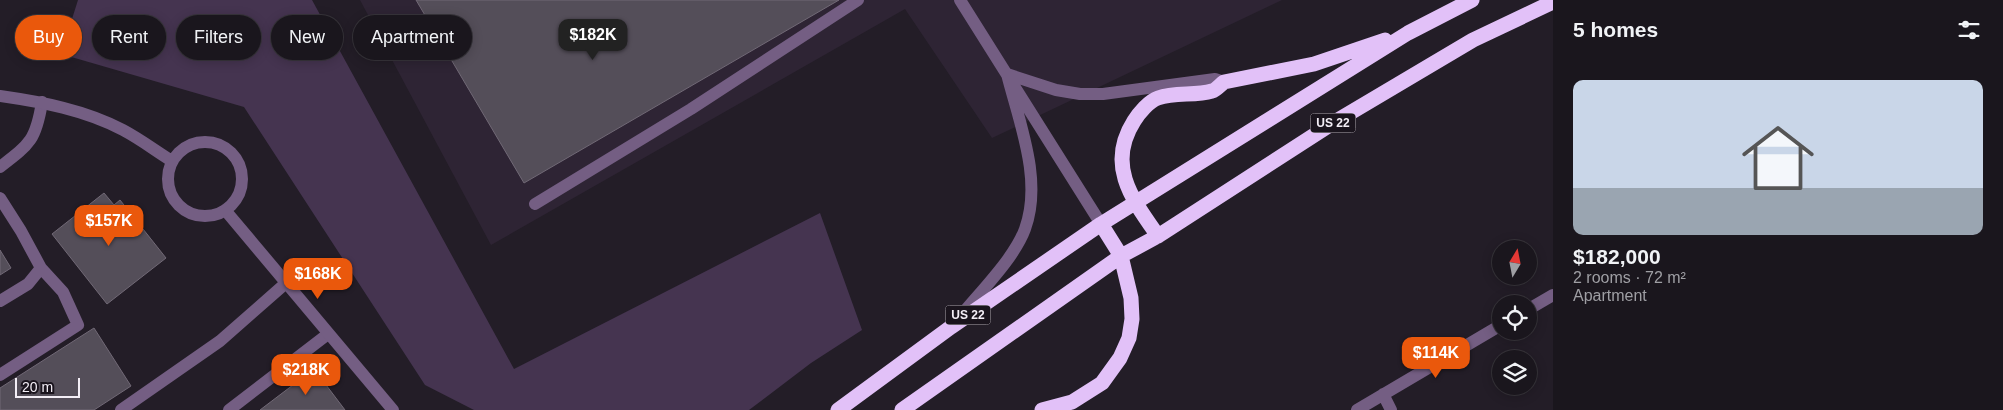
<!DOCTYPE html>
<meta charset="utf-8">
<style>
body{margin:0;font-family:Helvetica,sans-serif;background:#27232a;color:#f1f3f6;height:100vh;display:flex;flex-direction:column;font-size:19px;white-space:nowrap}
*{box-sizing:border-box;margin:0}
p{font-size:16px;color:#9f9fa4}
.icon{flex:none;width:28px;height:28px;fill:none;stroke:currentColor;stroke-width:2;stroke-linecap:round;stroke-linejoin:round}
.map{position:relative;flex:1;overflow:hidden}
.side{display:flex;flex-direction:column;background:#1a161d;width:450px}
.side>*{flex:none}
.hud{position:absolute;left:15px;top:15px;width:475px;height:45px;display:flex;gap:10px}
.needle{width:32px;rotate:10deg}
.buttons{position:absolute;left:1492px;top:240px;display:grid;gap:10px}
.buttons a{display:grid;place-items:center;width:45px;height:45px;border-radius:50%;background:#1a161d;box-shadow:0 2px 12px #0003,0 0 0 1px #38353b;font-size:25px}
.scale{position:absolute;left:15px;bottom:12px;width:65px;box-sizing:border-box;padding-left:5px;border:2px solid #f3eef6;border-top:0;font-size:14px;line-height:18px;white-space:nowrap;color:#f3eef6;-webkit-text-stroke:4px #1a141d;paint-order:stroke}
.price{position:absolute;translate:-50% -42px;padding:0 11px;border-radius:10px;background:#ea580c;color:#fff;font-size:16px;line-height:32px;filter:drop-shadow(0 1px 2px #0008)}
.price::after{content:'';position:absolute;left:50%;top:30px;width:15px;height:11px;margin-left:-8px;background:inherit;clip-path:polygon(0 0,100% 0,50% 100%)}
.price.on{background:#222;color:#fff}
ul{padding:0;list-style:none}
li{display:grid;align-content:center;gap:10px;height:265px;padding:0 20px}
li span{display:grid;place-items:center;height:155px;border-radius:10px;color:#555}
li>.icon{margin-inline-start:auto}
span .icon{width:90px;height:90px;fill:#fffc;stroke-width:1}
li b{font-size:21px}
h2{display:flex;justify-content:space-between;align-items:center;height:60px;padding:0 20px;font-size:21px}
.tag{padding:0 18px;border-radius:22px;background:#1a161d;box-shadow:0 2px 12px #0003,0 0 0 1px #38353b;font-size:18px;line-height:45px}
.tag.on{background:#ea580c;color:#fff}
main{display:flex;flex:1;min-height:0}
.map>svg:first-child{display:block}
.built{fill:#2e2434}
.green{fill:#453450}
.building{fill:#544e59;stroke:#716976}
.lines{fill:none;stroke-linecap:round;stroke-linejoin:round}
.lane{stroke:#745e83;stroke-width:12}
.street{stroke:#745e83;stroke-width:12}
.highway{stroke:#e2c1f8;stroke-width:15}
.labels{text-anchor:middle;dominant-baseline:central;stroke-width:4;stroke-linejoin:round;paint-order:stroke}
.shield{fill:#1a141d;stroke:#b2adb5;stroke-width:1}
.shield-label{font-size:12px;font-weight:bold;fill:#f3eef6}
</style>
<main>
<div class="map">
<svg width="1553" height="410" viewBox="0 0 1553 410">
<rect width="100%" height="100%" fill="#231d27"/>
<path class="built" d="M360,0H1282L992,138L905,9L491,245Z"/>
<path class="green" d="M78,0H312L514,369L820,213L862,330L811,363L749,410H474L425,385L244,107L61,54Z"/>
<path class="building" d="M416,0H839L524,183Z
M104,193L114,205L120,200L166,258L107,304L52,234Z
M0,250L11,268L0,275Z
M94,328L131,386L94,410H0V388Z
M314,369L345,410H260Z"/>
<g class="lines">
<path class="lane" d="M960,0L1101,224
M1007,74L1056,90L1080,94H1103L1215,79L1224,82
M0,167C30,144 36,140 42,102
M0,198L21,231L41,268L63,292L78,325L0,375
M535,204L691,109L858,0
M0,301L28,284L41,268
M959,318C979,293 1014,259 1025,229C1043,180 1019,122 1007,74
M121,410L220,341L286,283
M229,410L328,334"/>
<path class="street" d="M0,96C42,102 85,110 123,130C140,139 156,151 172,161
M168 179a37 37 0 1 1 74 0a37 37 0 1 1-74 0Z
M225,210L393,410
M1529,309L1553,295
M1383,394L1391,410
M1357,410L1501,325"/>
<path class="highway" d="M1158,236C1132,199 1106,165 1134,121C1139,113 1149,101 1158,98C1175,92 1195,96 1212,91C1216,90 1220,85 1224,82L1314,64L1385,40
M838,410L951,327L1101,224L1408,33L1472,0
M902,410L1121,256L1158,236L1333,123L1419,72L1473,40L1553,2
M1042,410L1072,402L1102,383L1120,358L1129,338L1132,319L1131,298L1121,256L1101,224"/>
</g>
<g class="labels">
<g class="shield">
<rect x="1310.5" y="113.5" width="45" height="19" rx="4"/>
<rect x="945.5" y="305.5" width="45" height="19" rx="4"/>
</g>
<g class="shield-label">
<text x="1333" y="123">US 22</text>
<text x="968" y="315">US 22</text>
</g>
</g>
</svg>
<div class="buttons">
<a><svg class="needle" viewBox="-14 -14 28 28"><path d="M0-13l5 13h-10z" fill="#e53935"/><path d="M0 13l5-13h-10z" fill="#9f9fa4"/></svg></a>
<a><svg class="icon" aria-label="locate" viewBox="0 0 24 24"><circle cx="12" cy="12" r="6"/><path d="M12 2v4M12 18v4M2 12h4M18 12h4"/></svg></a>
<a><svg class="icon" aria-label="layers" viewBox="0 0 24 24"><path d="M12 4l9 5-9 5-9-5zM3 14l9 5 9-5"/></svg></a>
</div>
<div class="scale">20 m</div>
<b class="price on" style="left:593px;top:61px">$182K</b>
<b class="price" style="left:109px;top:247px">$157K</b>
<b class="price" style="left:318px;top:300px">$168K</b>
<b class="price" style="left:1436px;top:379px">$114K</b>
<b class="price" style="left:306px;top:396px">$218K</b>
<div class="hud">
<a class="tag on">Buy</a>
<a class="tag">Rent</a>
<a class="tag">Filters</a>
<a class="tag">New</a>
<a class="tag">Apartment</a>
</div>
</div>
<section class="side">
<h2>5 homes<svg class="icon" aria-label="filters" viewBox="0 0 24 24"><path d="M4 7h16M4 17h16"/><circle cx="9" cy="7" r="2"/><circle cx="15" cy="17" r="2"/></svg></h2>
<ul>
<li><span style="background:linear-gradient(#c9d6e8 70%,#9aa5b1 0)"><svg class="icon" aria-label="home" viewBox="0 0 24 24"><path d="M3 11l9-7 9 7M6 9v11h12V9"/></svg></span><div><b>$182,000</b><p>2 rooms · 72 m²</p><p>Apartment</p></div></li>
</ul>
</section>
</main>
